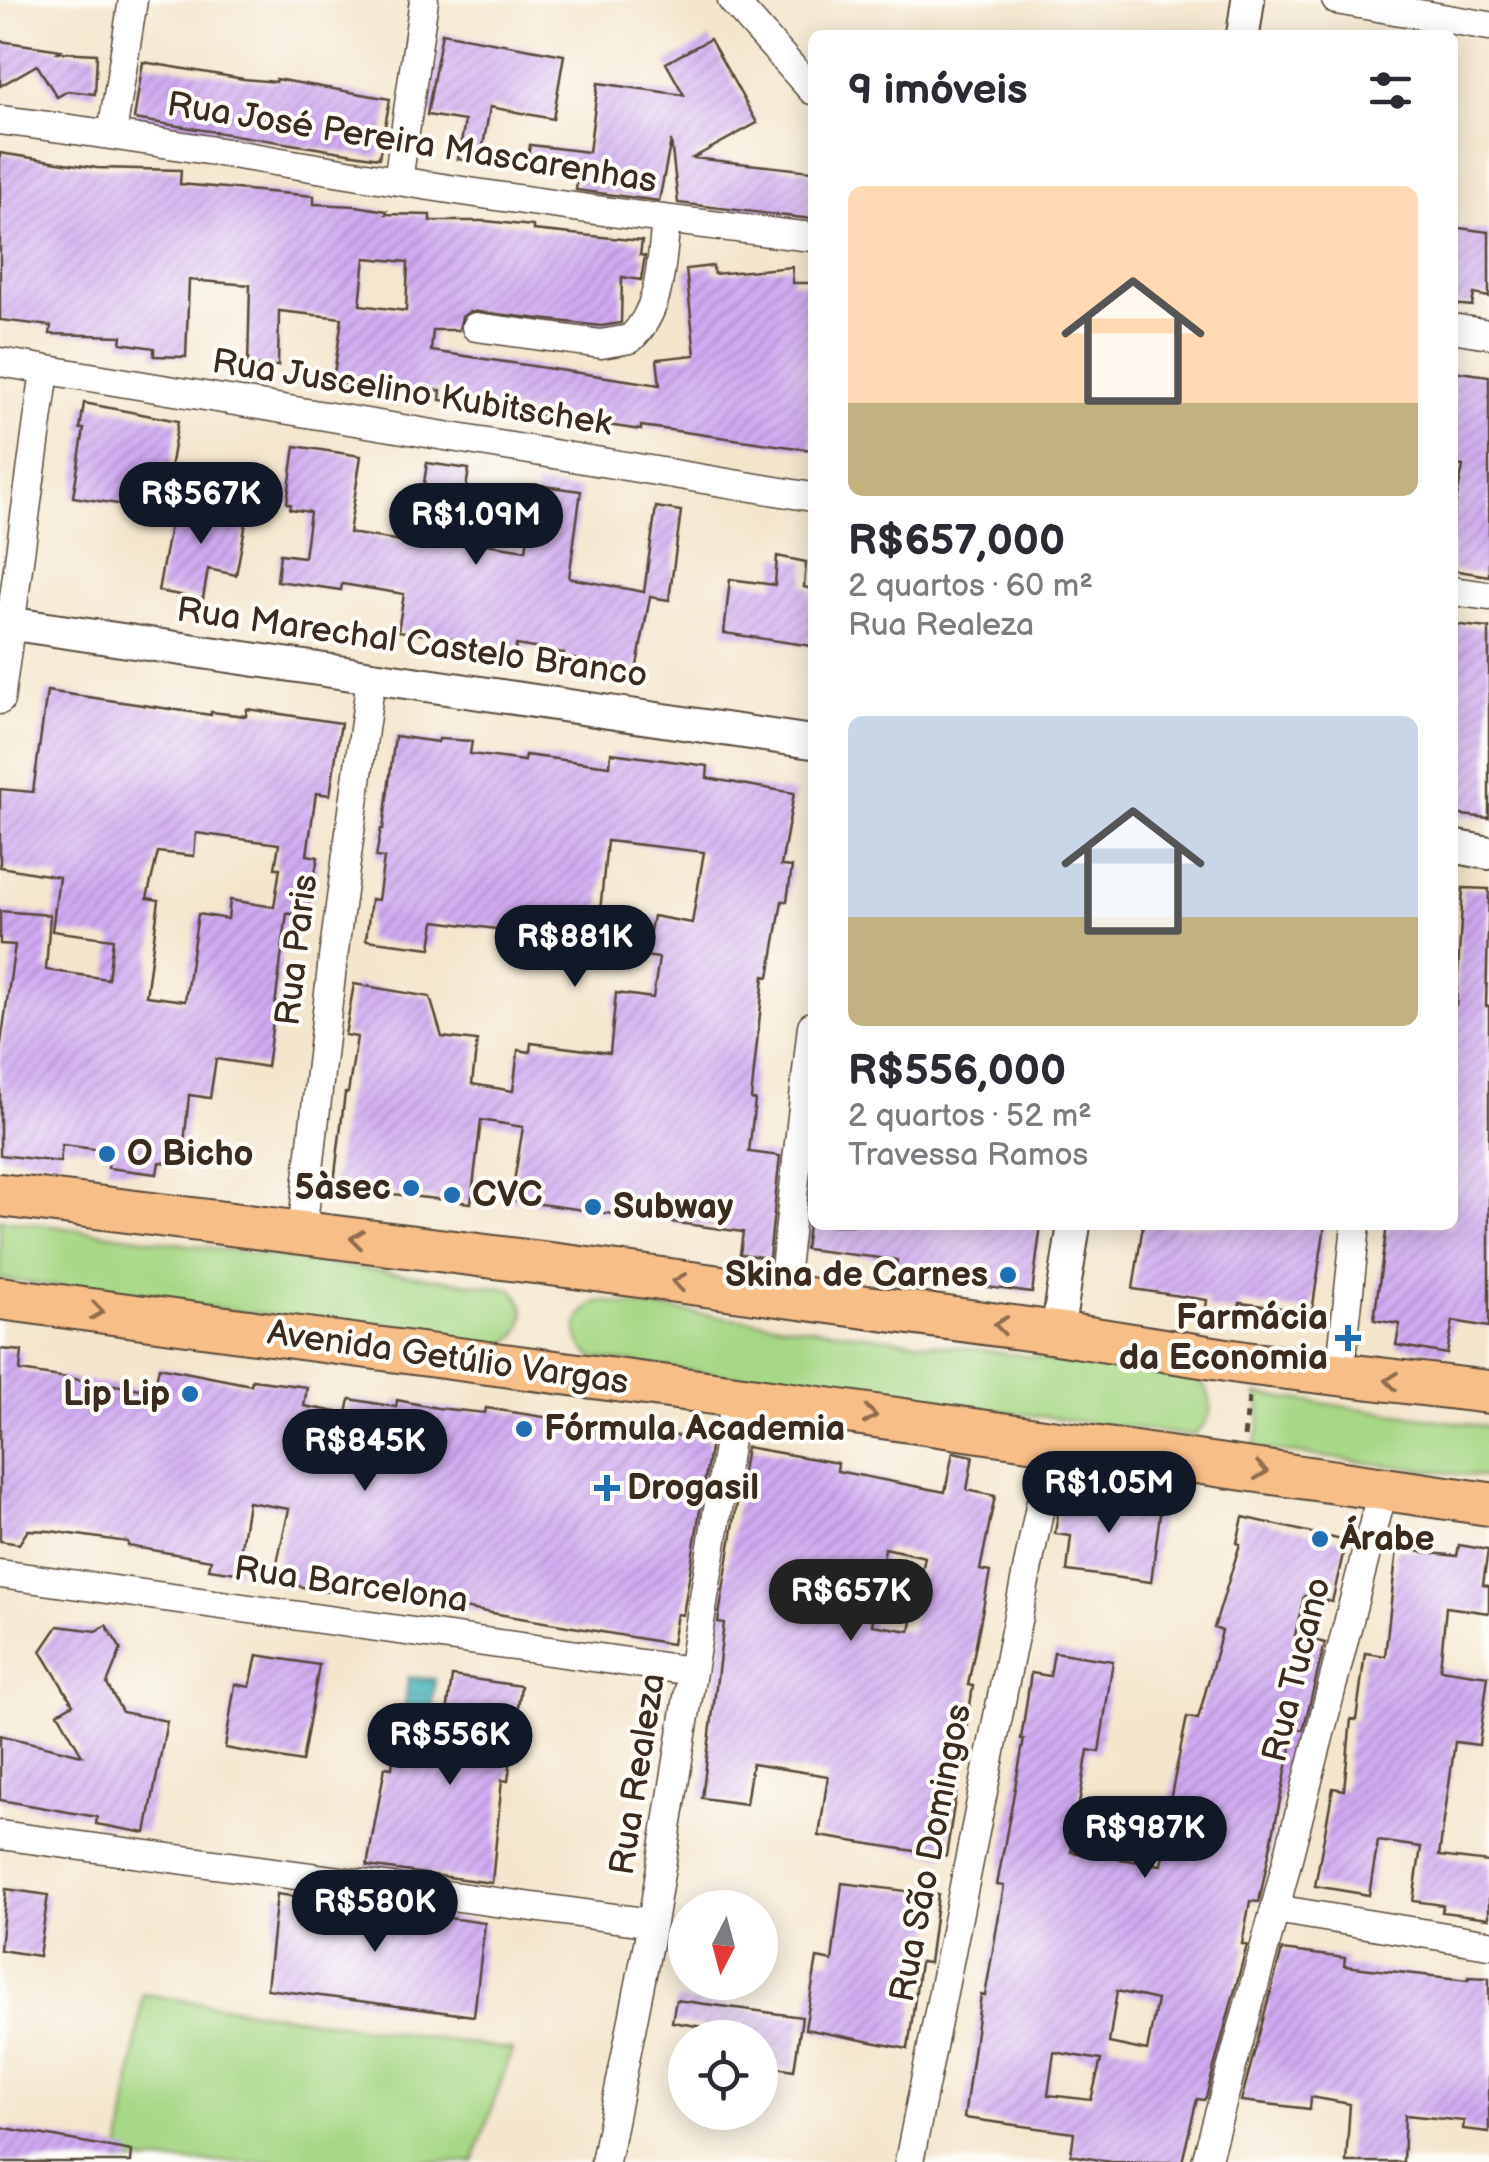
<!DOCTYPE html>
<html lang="pt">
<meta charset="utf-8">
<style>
body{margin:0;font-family:"Balsamiq Sans",sans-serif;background:#f2f2f3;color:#2b2b33;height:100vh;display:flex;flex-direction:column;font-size:38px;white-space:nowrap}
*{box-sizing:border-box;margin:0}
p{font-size:32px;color:#7c7c81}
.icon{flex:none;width:55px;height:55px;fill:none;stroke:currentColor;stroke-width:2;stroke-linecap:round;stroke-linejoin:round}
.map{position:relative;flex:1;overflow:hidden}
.panel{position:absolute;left:808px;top:30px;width:650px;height:1200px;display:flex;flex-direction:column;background:#fff;border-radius:15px;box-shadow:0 5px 25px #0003}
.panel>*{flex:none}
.needle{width:65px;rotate:186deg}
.buttons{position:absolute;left:668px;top:1890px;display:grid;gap:20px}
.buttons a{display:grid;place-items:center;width:110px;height:110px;border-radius:50%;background:#fff;box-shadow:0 5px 25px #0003;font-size:50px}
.price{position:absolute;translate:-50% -85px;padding:0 22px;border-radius:35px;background:#111827;color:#fff;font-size:32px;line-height:65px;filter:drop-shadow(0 2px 5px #0008)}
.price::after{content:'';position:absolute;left:50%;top:60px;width:30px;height:22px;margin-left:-15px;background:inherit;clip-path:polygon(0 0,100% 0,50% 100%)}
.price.selected{background:#222;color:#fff}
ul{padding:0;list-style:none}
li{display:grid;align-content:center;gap:20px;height:530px;padding:0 40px}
li span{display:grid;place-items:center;height:310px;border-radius:15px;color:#555}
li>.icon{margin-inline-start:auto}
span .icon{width:180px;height:180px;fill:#fffc;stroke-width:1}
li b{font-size:42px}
h2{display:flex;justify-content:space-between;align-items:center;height:120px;padding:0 40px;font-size:42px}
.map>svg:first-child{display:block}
.garden{fill:#a7d886;stroke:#718152;stroke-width:2.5}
.water{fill:url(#water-rules);stroke:#3e6e6c;stroke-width:2.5}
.building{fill:url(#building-hatch);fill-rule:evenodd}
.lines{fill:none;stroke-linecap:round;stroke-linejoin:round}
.minor-casing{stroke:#574638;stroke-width:31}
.tertiary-casing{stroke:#574638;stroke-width:36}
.primary-casing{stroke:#574638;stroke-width:46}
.path{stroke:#574638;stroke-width:5;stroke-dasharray:8 8;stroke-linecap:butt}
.minor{stroke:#fff;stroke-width:28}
.tertiary{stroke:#fff;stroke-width:32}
.primary{stroke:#f7be87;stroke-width:42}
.oneway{stroke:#906d4d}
.poi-dot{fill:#1f6fb2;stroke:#fdfcf7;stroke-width:4}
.labels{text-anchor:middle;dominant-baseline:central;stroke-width:8;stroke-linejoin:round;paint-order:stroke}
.street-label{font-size:35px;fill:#3b2a1e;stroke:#fdfcf7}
.poi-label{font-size:35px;font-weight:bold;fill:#3b2a1e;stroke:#fdfcf7;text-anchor:start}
</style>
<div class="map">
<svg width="1489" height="2162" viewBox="0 0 1489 2162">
<defs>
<pattern id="water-rules" width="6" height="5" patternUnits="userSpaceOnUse" patternTransform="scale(2.5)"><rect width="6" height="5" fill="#41b1ba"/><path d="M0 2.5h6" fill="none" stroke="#389097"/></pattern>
<pattern id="building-hatch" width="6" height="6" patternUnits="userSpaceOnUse" patternTransform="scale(2.5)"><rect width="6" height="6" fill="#d1abf3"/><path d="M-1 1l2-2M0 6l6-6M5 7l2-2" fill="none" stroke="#ab8bc4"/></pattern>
</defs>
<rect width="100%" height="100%" fill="#fdfcf7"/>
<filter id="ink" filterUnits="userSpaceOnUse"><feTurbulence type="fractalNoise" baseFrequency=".01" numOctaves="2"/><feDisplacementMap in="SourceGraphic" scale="20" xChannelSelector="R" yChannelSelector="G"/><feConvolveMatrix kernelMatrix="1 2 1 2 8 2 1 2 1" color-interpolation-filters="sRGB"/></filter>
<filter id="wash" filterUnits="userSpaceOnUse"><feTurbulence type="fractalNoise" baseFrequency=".0048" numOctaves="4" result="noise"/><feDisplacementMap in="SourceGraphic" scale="40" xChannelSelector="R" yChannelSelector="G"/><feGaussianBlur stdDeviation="2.25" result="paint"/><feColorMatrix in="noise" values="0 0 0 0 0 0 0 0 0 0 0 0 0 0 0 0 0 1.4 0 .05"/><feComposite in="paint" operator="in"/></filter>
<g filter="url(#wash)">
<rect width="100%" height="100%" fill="#f4e6cd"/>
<path class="garden" d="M0,1219L512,1289C533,1310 525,1336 499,1346L0,1279Z
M601,1301L1197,1378C1217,1396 1215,1421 1191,1436L594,1358C569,1341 572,1312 601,1301Z
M1257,1394L1489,1427V1478L1253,1448C1261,1428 1262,1414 1257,1394Z
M143,1994L512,2050L473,2162H119Z"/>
<path class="water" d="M408,1677L435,1679L431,1728L403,1726Z"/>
<g id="blocks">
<path class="building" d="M442,33L564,55L553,119L490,107L480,163L458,159L465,121L427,115Z
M710,39L757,123L693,158L812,171V219L678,203L671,140L659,201L576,190L578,172L527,164L530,145L589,152L598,83L684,95L666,63Z
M0,41L61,50L58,52L97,54L95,94L68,91L57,97L37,65L0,86Z
M143,62L244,79L276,82V79L390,99L379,158L134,119Z
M0,153L97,168L181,170L180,184L314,196V204L356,206L387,211L386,214L430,215V221H486L533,226V230L642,241L640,255L645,256L641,280L622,277L621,323L601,326L470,311L462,317L459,330H433L431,351L660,385L657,359L695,355L686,269L713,266L714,274L792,267L793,283H812V450L641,426V430L440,400L441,390L381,391L333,382L342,318L279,311L278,366H248L250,285L189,280L186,357L154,356V348L121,343L122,336L50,334L51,326L0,320ZM365,258L408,262L406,311L360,305Z
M1452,227L1489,232V297L1474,294L1472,306L1452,304Z
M1452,371L1489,376V576L1452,570V524L1463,466L1452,464Z
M84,403L178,421L163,511L73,497L84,429H80Z
M295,446L361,456L349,533L415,543L427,463L469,469L458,540L526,550L536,485L581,491L569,578L644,592L656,507L681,511L669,600L650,597L636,671L563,657L564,653L516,645L514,657L460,649L461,640L398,631L404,594L342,584L341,590L277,581L280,554L304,557L310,512L290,509L291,504L287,503Z
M175,499L248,512L236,575L208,569L203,599L158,591Z
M777,556L806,562L804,587L812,589V646L724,633L730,579L775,585Z
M1452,624L1489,628V818L1452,814Z
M47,691L211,715V712L246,716L247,709L341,723L330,795L316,793L307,855L318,857L307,917L287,913L267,1067L216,1059L210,1098L189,1095L182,1164L159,1162L157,1174L108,1168L110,1151L62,1145L60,1162L0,1155V1050L15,945L0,944V911L50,915L46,970L108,979L113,939L52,931L59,877L0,867V789L33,792ZM196,833L279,844L275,868H280L274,907L230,900L228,919L198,914L185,1001L146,996L159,900L147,898L158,852L194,856Z
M395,736L438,742L439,739L472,741L470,754L524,761L525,755L610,766L611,753L708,766L707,778L794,793L781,866L792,867L787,901H782L769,977L764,976L751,1099L755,1100L749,1152L780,1156L769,1258L740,1254L743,1232L511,1200L523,1127L481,1120L471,1203L392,1194V1189L334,1182L345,1093H348L357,1037L345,1035L354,984L430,997L442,1037L477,1041L472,1084L513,1091L518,1050L530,1052L531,1043L610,1053L616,993L653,998L659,958L645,956L653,916L692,923L704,852L607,841L597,942L435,921L431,948L366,940L371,899L378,900L384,858L376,857L381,829H383Z
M1463,888L1489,889L1486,1006H1489V1327L1453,1321L1447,1354L1396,1345L1400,1324L1374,1320L1387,1225H1452V1005H1456Z
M808,1225H1041L1032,1293L896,1275L897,1260L805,1249Z
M1143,1225H1325L1312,1312L1240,1303L1238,1313L1206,1308L1207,1300L1133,1289Z
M0,1349L22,1351L20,1371L154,1391L159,1367L251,1385L252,1380L307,1387L304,1406L347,1414L350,1399L396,1407L397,1400L437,1408L485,1413L486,1408L640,1432L709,1439L711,1442L683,1615L677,1614L672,1644L329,1585L328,1592L273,1581L289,1509L248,1502L237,1573L209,1569L211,1560L128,1546V1542L50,1531L28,1530L19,1544L0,1541Z
M746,1447L838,1463L837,1471L945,1492L953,1452L973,1456L967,1490L995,1496L980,1570L990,1572L968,1685L973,1686L946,1856L819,1836L828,1776L752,1764L746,1804L702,1798L724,1623L718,1622ZM885,1548L925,1557L910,1631L872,1625Z
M1061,1492L1161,1506L1151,1582L1067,1571L1071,1536L1055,1534Z
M1243,1517L1346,1541L1332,1602L1304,1596L1295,1635L1325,1643L1303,1730L1295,1728L1259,1902L1250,1901L1242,1944L1247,1945L1206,2097L1204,2100L1197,2099L1182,2162H1111L1071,2155L1074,2133L964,2118L981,1995L985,1996L1004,1886L997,1885L1024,1739H1021L1031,1673L1050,1676L1054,1652L1113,1661L1099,1752L1088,1750L1071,1852L1161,1865L1173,1811L1168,1810L1187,1717L1198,1719L1222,1631L1214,1628L1240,1544L1237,1543ZM1117,1991L1157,2000L1147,2051L1109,2043ZM1054,2052L1101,2060L1091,2100L1048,2095Z
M1459,1545L1488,1550L1483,1585L1489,1586V1613L1446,1607L1440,1669L1488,1676L1479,1745L1455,1742L1439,1856L1489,1862V1918L1442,1912L1443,1905L1413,1901L1421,1847L1378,1841L1369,1895L1315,1886L1333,1788L1344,1790L1351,1719L1356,1720L1365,1653L1385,1656L1397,1549L1457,1556Z
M106,1625L121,1649L107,1684L122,1712L167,1721L146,1833L96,1824L97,1817L0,1800V1735L82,1755L58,1713L73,1704L41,1651L58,1626L97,1631Z
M257,1655L319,1665L302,1762L225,1748L235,1684L250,1687Z
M452,1676L521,1686L508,1781L502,1780L492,1883L367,1866L385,1767L392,1768L395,1745L416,1747L423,1733L444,1736Z
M842,1883L938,1895L929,1963L920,1962L908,2049L805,2029L817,1958L832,1961Z
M6,1889L48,1895L39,1956L0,1950Z
M277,1894L485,1923L474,2016L267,1989Z
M1282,1950L1345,1958L1344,1966L1468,1980V1977L1489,1978V2132L1463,2129L1464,2121L1405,2115L1403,2162H1346L1350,2104L1311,2097L1310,2109L1241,2101Z
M676,2000L802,2017L794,2070L771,2066L773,2054L760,2052V2038H702L703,2027L672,2022Z
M0,2127L132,2151L131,2162H0Z"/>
</g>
</g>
<g filter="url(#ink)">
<use href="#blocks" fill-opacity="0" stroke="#574638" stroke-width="2.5"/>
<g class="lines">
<defs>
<path id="minor" d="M732,0L812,90
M1336,0L1489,26
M0,120C133,136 265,160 398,181C536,203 674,221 812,237
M112,134L133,0
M398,181L424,0
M476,327L601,344L630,339C662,310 661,261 666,220
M1452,328L1489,334
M0,362L812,497
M1452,591L1489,596
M0,700L45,370
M302,1232L333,958L371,678
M782,1296L812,1026
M1340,1375L1356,1225
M0,1574L692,1671
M0,1835L652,1923
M1275,1909L1489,1944
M605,2162L652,1923L736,1396
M909,2162L1053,1441
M1206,2162L1275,1909L1383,1487"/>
<path id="tertiary" d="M1243,35L1248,0
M0,622L812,742
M1452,846L1489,853
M1057,1333L1074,1225"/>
<path id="primary" d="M0,1195L574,1267L1057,1333L1245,1363L1489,1392
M0,1298L736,1396L1489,1504"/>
</defs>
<use href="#minor" class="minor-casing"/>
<use href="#tertiary" class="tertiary-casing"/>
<use href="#primary" class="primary-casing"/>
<path class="path" d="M1244,1437L1249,1398"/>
<use href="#minor" class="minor"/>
<use href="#tertiary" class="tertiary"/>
<use href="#primary" class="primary"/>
</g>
<defs><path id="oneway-chevron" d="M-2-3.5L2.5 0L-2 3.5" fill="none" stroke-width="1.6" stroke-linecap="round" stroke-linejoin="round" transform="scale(2.5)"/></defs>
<g class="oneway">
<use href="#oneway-chevron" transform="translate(357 1239) rotate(-173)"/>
<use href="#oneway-chevron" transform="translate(679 1282) rotate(-172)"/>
<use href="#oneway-chevron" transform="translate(97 1311) rotate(8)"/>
<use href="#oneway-chevron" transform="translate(1001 1325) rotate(-172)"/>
<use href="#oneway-chevron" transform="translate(1392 1381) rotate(-174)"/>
<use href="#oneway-chevron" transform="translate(870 1415) rotate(8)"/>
<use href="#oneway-chevron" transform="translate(1261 1471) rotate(8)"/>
</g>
</g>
<g class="poi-dot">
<circle cx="107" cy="1154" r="10"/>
<circle cx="411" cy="1188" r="10"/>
<circle cx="452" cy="1195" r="10"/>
<circle cx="593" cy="1207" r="10"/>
<circle cx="1008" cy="1275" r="10"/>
<path d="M1343 1323h10v10h10v10h-10v10h-10v-10h-10v-10h10z"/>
<circle cx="190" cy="1394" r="10"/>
<circle cx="524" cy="1429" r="10"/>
<path d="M602 1473h10v10h10v10h-10v10h-10v-10h-10v-10h10z"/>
<circle cx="1320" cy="1539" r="10"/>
</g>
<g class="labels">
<g class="street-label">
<text transform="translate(412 143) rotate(9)">Rua José Pereira Mascarenhas</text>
<text transform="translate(412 393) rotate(9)">Rua Juscelino Kubitschek</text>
<text transform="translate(412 643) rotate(8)">Rua Marechal Castelo Branco</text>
<text transform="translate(297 950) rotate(-83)">Rua Paris</text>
<text transform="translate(448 1358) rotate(8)">Avenida Getúlio Vargas</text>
<text transform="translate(351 1585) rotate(8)">Rua Barcelona</text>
<text transform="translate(1297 1670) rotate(-76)">Rua Tucano</text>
<text transform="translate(638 1774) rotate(-81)">Rua Realeza</text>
<text transform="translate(931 1853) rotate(-79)">Rua São Domingos</text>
</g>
<g class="poi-label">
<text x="127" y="1154">O Bicho</text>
<text x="391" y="1188" text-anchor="end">5àsec</text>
<text x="472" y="1195">CVC</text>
<text x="613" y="1207">Subway</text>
<text x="988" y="1275" text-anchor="end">Skina de Carnes</text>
<text x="1328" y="1318" text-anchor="end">Farmácia<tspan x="1328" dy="40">da Economia</tspan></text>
<text x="170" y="1394" text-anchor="end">Lip Lip</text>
<text x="544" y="1429">Fórmula Academia</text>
<text x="627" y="1488">Drogasil</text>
<text x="1340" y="1539">Árabe</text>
</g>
</g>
</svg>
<div class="buttons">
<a><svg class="needle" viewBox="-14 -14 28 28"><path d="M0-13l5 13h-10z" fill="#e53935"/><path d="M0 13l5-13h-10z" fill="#7c7c81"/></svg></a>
<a><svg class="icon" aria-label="locate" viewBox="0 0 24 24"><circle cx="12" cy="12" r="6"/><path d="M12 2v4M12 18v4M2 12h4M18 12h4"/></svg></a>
</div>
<b class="price" style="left:201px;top:547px">R$567K</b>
<b class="price" style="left:476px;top:568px">R$1.09M</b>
<b class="price" style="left:575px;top:990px">R$881K</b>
<b class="price" style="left:365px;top:1494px">R$845K</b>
<b class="price" style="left:1109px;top:1536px">R$1.05M</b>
<b class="price selected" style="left:851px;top:1644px">R$657K</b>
<b class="price" style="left:450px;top:1788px">R$556K</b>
<b class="price" style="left:1145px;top:1881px">R$987K</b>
<b class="price" style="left:375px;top:1955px">R$580K</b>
<section class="panel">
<h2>9 imóveis<svg class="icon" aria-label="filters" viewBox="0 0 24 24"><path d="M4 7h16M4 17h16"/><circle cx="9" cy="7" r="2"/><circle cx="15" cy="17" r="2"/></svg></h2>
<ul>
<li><span style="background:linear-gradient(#ffd9b3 70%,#c2b280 0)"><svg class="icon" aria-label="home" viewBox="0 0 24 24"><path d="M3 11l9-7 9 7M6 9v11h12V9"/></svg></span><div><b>R$657,000</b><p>2 quartos · 60 m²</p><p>Rua Realeza</p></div></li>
<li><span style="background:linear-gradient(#c9d6e8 65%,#c2b280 0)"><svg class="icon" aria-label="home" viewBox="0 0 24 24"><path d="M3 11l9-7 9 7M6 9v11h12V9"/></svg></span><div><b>R$556,000</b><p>2 quartos · 52 m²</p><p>Travessa Ramos</p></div></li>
</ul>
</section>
</div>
